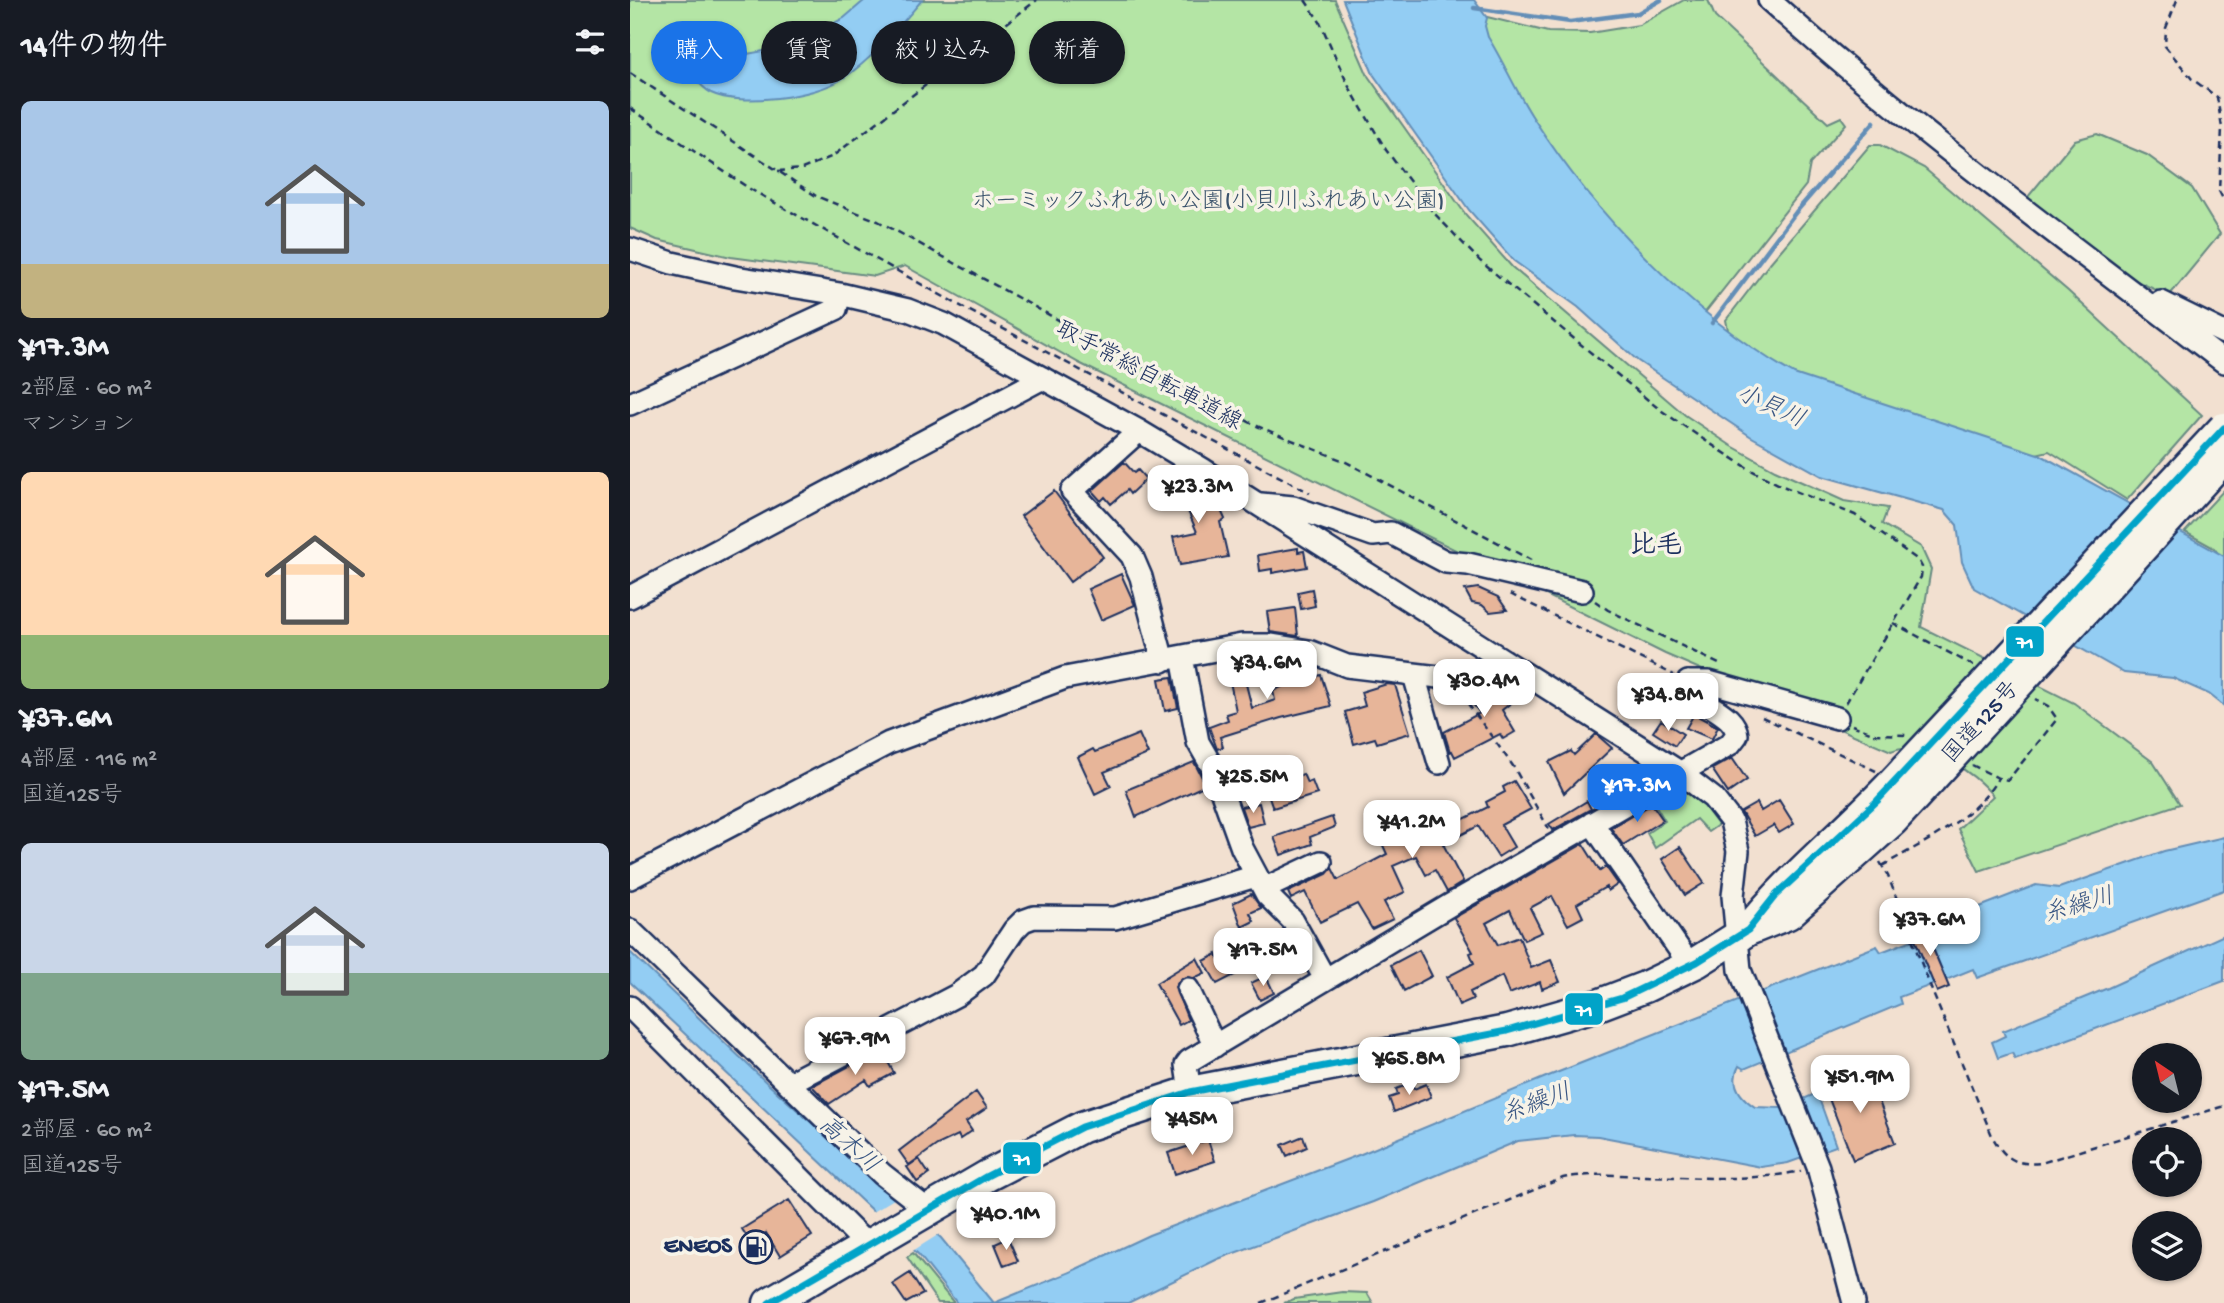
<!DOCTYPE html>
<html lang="ja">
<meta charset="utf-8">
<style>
body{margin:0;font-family:"Gochi Hand","Klee One",sans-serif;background:#242831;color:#f1f3f6;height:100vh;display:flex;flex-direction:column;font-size:26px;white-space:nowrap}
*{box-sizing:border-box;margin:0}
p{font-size:23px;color:#9ea1a6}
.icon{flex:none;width:38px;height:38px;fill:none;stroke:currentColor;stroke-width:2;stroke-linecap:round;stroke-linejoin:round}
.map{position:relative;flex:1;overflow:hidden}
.side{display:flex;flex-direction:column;background:#171b24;width:630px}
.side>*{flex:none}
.top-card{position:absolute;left:21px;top:21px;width:665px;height:63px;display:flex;gap:14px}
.needle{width:46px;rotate:325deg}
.buttons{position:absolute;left:1502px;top:1043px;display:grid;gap:14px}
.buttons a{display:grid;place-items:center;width:70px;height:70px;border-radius:50%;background:#171b24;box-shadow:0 2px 5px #0004;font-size:35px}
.price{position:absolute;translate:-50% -60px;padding:0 16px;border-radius:14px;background:#fff;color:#222;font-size:23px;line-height:46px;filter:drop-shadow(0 2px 4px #0008)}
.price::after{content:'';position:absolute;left:50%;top:42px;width:21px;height:16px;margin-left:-10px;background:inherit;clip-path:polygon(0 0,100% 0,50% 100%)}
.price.active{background:#1a73e8;color:#fff}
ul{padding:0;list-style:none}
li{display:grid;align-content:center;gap:14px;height:371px;padding:0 21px}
li span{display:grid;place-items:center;height:217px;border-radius:10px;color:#555}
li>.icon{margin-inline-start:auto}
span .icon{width:126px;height:126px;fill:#fffc;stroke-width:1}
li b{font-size:30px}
h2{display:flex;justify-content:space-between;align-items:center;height:84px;padding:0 21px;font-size:30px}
.pill{padding:0 24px;border-radius:32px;background:#171b24;box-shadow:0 2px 5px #0004;font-size:24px;line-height:63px}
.pill.active{background:#1a73e8;color:#fff}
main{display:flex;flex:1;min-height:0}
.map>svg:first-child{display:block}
.green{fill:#b4e5a5;stroke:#688a82;stroke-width:2}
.water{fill:#93cdf3;stroke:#638eb7;stroke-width:2}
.pier{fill:#f2e0d0}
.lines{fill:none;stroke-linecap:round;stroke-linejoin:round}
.stream{stroke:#638eb7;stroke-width:4.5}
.building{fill:#e7b599;stroke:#1b2f5e;stroke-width:2}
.minor-casing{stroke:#1b2f5e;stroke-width:26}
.highway-casing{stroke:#1b2f5e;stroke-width:35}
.path{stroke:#1b2f5e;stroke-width:2.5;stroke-dasharray:7 5;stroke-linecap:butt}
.minor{stroke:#f7f3e8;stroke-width:21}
.highway{stroke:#f7f3e8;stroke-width:30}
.highway-bridge-casing{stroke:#1b2f5e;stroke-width:35;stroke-linecap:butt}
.highway-bridge{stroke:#f7f3e8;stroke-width:30}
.bus-1-casing{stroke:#f7f3e8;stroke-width:12}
.bus-1{stroke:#01a3c8;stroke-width:7}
.labels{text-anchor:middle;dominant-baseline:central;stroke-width:7;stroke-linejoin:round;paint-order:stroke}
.park-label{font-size:23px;fill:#3a536c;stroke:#f7f3e8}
.street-label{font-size:23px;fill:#1b2f5e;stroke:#f7f3e8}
.poi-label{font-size:23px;font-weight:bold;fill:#1b2f5e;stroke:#f7f3e8;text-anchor:end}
.water-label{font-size:24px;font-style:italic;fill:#395683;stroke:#f7f3e8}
.quarter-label{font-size:26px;font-weight:bold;fill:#1b2f5e;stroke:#f7f3e8}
.line-badge{stroke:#f7f3e8;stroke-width:2.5}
.badge-label{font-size:19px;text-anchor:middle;font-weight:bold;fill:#fff}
</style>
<main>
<section class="side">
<h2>14件の物件<svg class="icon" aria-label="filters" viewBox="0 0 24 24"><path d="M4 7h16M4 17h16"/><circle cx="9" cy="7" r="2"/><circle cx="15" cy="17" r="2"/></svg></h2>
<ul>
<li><span style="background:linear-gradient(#a9c7e8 75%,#c2b280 0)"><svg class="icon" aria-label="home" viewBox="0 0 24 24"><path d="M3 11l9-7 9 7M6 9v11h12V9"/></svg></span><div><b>¥17.3M</b><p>2部屋 · 60 m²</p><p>マンション</p></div></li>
<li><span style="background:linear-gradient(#ffd9b3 75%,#8fb573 0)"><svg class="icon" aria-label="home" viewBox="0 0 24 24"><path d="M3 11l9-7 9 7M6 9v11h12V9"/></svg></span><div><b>¥37.6M</b><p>4部屋 · 116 m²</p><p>国道125号</p></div></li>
<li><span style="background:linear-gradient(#c9d6e8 60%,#7fa58c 0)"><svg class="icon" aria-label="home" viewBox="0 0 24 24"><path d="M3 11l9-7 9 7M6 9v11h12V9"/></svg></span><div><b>¥17.5M</b><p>2部屋 · 60 m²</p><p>国道125号</p></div></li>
</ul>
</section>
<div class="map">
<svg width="1594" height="1303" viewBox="0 0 1594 1303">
<rect width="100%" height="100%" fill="#f2e0d0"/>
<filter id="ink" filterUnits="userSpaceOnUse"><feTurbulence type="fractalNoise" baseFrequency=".0143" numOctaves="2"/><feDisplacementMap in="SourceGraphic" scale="14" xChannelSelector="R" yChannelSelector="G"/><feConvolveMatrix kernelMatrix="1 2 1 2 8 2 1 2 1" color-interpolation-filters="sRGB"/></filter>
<g filter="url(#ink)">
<path class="green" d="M0,0H705L738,76L836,215L882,267L1055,415L1100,445L1145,470L1214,501L1258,508L1252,524L1291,547L1301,569L1291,627L1444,703L1523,762L1550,804L1349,871L1328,829L1363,796C1344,772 1294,737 1261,751L1035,654L449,363L275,266L245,276L101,257L27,240L0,228Z
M1054,0H1078L1085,17L1198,123L1211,117L1216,124L1180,164L1176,185L1073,315L1033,279L938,177L849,28L853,16L918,32L960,33L1009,25Z
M1467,134L1517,155L1562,188L1590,234L1539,296L1474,266L1392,204L1445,140Z
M1240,145H1250L1294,168L1438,291L1572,415L1497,500L1419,451L1397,456L1160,377L1099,335L1096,320L1140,263Z
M1594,490V561L1584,548L1555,532Z
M1045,783L1074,806L1088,825L1078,832L1066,819L1025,848L1017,833L1035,821L1020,796Z
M283,1253L324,1303H308L277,1257Z
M712,1292L737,1293L743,1303H654L664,1299Z"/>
<path class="water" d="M235,0H292C269,27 242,60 212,79C185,97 110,107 81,93C71,87 62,75 53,67L57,52L84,60L167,45L185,39L198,26L214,18Z
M713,0H844L857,18L855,26L858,37C874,63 886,91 902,116C966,216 1061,315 1164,374L1411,455L1594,556V706L1579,694L1543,678L1494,673L1344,588L1332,562L1327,525L1314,510L1192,476L1120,436L1008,361L948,307L884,261L839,210L743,74Z
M1594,837V890L1347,978L1343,969L1316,980L1297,934L1325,923L1324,917L1406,885L1429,888L1534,851Z
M1594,935V981L1385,1059L1382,1053L1368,1058L1362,1042L1375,1036L1373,1031L1478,988Z
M1285,939L1304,984L1269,997L1271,1004L1114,1069L1109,1066C1099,1084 1110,1097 1125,1107L1153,1108L1187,1093L1206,1146L1158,1163L1131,1167L968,1136L944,1135L888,1141L743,1202L588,1259L498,1303H327L289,1255L0,982V952L138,1084L311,1238L364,1303L440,1272L519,1235L731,1154L916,1077L1247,946L1251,952Z"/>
<path class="pier" d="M269,1196L311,1233L281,1252L239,1214Z"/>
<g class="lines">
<path class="stream" d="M844,8L940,22L1008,13L1031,0
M1082,323L1166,212L1244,122"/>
</g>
<path class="building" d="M494,462L504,473L508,470L516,479L500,494L497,490L481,504L475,497L471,501L462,491Z
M540,466L574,502L585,497L595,519L590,522L598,557L550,565L543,537L567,532L552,497L544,504L531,490L544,478Z
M424,491L473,557L440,582L391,516Z
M668,548V552L674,551L677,567L642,573V569L630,571L628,555Z
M491,574L505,605L471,620L458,589Z
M848,588L868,597L877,610L860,612L852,605L842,603L835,590Z
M682,589L685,606L671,609L668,592Z
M665,608L668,636L640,632L637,612Z
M628,658L630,670L614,676L622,708L645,700L643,691L651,687L691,675L701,706L651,718L590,737L593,747L587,749L579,727L598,720L596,714L606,711L596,662Z
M542,677L548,708L535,711L529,679Z
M874,679L880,687L884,685L891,695L872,710L885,732L873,739L870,734L825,757L822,751L820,752L814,732L850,713L838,698L854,686L864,685Z
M757,684L765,685L780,733L747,743L745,738L724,744L715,712L735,706L731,692Z
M1064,714L1088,727L1082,739L1056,728Z
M1031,720L1053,734L1045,746L1023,732Z
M509,734L518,754L474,772L481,786L465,794L448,757L463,749L465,752Z
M966,734L982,748L934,793L919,762L941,751L944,755Z
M1102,758L1117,780L1098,793L1082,769Z
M564,762L576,785L506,817L496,790Z
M673,774L677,783L682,781L687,794L643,808L636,788Z
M884,781L901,809L871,825L884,847L868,857L848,826L813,844L833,882L817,892L805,870L796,875L786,856L763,866L775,892L754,902L763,919L742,929L727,904L690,922L675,892L661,899L658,892L697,874L702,868L708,880L757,854L750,839L764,832L763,830L779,822L783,831L820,807L828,822L858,807L856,802L875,792L873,787Z
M1149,800L1164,824L1149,833L1144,825L1125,836L1111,812L1127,803L1131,811Z
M957,801L961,809L923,830L919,824Z
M629,803L634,823L618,827L611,807Z
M1022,804L1033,820L993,845L981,828Z
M702,817L705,827L680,837L682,844L651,855L644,837Z
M953,844L970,871L976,867L988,884L978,891L976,887L947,904L953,917L938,925L922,896L900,908L912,932L894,940L880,910L856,923L868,945L889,937L901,968L921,960L930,982L912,989L910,982L879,994L872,976L840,992L843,999L829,1005L817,977L844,963L840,953L843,952L824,918Z
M1050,847L1074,883L1055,895L1032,859Z
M621,894L631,908L620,913L624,921L612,927L603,903Z
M1293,925L1319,987L1307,992L1281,930Z
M609,949L618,968L587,984L574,961L587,954L589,959Z
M789,950L802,976L774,991L761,965Z
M567,958L575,973L564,978H552L545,987L558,1020L549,1025L526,983Z
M636,976L644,993L630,1000L621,983Z
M251,1049L264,1073L240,1086L236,1080L199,1104L182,1086Z
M1237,1070L1265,1143L1223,1160L1194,1086Z
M782,1083L784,1089L796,1084L801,1097L764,1112L759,1098L768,1095L766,1089Z
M346,1092L357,1108L336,1122L342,1131L330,1139L328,1135L307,1145L279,1165L269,1151Z
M673,1136L677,1147L657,1156L652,1145Z
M578,1140L585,1161L545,1174L538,1153Z
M289,1159L299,1174L287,1182L277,1167Z
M159,1200L182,1236L150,1256L136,1233L121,1243L112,1229Z
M378,1238L388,1261L374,1266L365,1244Z
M280,1273L293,1294L276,1303L263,1284Z"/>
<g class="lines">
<defs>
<path id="minor" d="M1139,0C1284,130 1440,244 1594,362
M0,249L42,263L105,277L210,294L278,310L314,324L509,431L574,470L1048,771L1083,798L1101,821L1108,851L1103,896L1110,970L1188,1167L1224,1303
M1531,302L1594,333
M0,404L206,309L210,294
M509,431L442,491L502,556L511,577L533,661
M631,504L663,507L743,535L761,533L816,562L838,564L952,591
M0,597L413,378
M552,657L568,742L584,770L612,848L637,895L663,921L695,979
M784,675L809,763
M1058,682H1079L1207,718
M962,823L1060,965
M0,878L259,743L435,678L612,645H642L679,651L717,666L817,678L862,672L875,661
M634,889L691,862
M0,930L252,1174L298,1210
M558,989L585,1046
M0,1007L238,1246
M159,1083L327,995L354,975L384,930L393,921L404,917L485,918L626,876
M560,1092L556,1065L559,1061L820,905L1100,744L1107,735C1105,717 1084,710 1072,700C1067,695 1062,688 1058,682"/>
<path id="highway" d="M1118,930C1165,871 1226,825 1276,769
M139,1303L357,1176L452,1127L560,1092L877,1031L968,1005L1015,987L1067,962L1118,930L1158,914L1262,821L1301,779"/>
</defs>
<use href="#minor" class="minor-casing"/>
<use href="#highway" class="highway-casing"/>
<path class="path" d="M675,0L690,22L718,85L756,150L802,211L850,261L1029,409L1073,439L1121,470L1150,485L1225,515L1288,560L1292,567L1291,577L1216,703
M1547,0L1536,28L1535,46L1562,79L1587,97L1592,128L1589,191L1594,201
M0,73L186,196L248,221L547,385L627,426L714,461L901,560
M0,108L120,189L325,303L680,493
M148,171L172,169L203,156L407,0
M880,594L1044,675
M965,601L978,610L1093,666
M1263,623L1344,666
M831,694L883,766L919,829
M1132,717L1246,771
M1222,725L1245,734L1277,735
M1342,765L1368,778L1378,780L1427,719L1418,706L1405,699
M1250,862L1258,876L1302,991L1363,1138C1376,1160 1386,1165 1411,1163L1594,1106
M1252,866C1292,843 1345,819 1368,778
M631,1303L933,1178C960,1173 987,1175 1015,1176C1067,1177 1119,1182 1171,1171"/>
<use href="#minor" class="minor"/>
<use href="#highway" class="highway"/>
<defs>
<path id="highway-bridge" d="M1276,769L1594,428
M1301,779L1594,458"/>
</defs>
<use href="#highway-bridge" class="highway-bridge-casing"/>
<use href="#highway-bridge" class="highway-bridge"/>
<defs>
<path id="bus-1" d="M139,1303L357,1176L452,1127L560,1092L877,1031L992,998L1067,962L1118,930L1145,896L1247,801L1594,428"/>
</defs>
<use href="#bus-1" class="bus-1-casing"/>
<use href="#bus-1" class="bus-1"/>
</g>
</g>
<defs>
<symbol id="fuel-ring" viewBox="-11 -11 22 22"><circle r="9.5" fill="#f7f3e8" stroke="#1b2f5e" stroke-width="1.5"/><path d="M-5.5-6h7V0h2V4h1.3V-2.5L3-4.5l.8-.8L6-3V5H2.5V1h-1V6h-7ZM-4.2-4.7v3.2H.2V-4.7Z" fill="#1b2f5e"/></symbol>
</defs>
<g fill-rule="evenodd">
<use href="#fuel-ring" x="107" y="1228" width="38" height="38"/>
</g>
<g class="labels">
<g class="park-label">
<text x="578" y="202">ホーミックふれあい公園(小貝川ふれあい公園)</text>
</g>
<g class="street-label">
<text transform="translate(518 377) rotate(28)">取手常総自転車道線</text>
<text transform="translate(1352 723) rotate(-48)">国道125号</text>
</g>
<g class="poi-label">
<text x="102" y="1247">ENEOS</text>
</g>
<g class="water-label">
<text transform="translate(1140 408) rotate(24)">小貝川</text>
<text transform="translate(1449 907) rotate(-16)">糸繰川</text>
<text transform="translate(907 1105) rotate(-20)">糸繰川</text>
<text transform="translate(218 1146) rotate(42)">高木川</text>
</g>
<g class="quarter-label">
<text x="1026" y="547">比毛</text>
</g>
</g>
<g class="line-badge">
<rect x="1375" y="625" width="40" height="33" rx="7" fill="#01a3c8"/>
<rect x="934" y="992" width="40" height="34" rx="7" fill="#01a3c8"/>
<rect x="372" y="1141" width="40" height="34" rx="7" fill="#01a3c8"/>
</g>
<g class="badge-label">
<text x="1395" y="648">71</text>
<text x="954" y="1016">71</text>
<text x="392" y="1165">71</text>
</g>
</svg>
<div class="buttons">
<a><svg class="needle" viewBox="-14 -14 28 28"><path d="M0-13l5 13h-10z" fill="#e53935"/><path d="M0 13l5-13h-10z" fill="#9ea1a6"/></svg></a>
<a><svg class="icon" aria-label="locate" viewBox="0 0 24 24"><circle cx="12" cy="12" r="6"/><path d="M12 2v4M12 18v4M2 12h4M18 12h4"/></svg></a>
<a><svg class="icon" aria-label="layers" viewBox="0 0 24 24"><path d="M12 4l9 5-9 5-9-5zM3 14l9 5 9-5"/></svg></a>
</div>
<b class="price" style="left:568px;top:525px">¥23.3M</b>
<b class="price" style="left:637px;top:701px">¥34.6M</b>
<b class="price" style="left:854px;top:719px">¥30.4M</b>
<b class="price" style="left:1038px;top:733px">¥34.8M</b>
<b class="price" style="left:623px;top:815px">¥25.5M</b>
<b class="price active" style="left:1007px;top:824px">¥17.3M</b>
<b class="price" style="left:782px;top:860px">¥41.2M</b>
<b class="price" style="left:1300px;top:958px">¥37.6M</b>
<b class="price" style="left:633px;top:988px">¥17.5M</b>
<b class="price" style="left:225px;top:1077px">¥67.9M</b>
<b class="price" style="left:779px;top:1097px">¥65.8M</b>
<b class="price" style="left:1230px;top:1115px">¥51.9M</b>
<b class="price" style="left:562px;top:1157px">¥45M</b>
<b class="price" style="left:376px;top:1252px">¥40.1M</b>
<div class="top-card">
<a class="pill active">購入</a>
<a class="pill">賃貸</a>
<a class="pill">絞り込み</a>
<a class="pill">新着</a>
</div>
</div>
</main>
